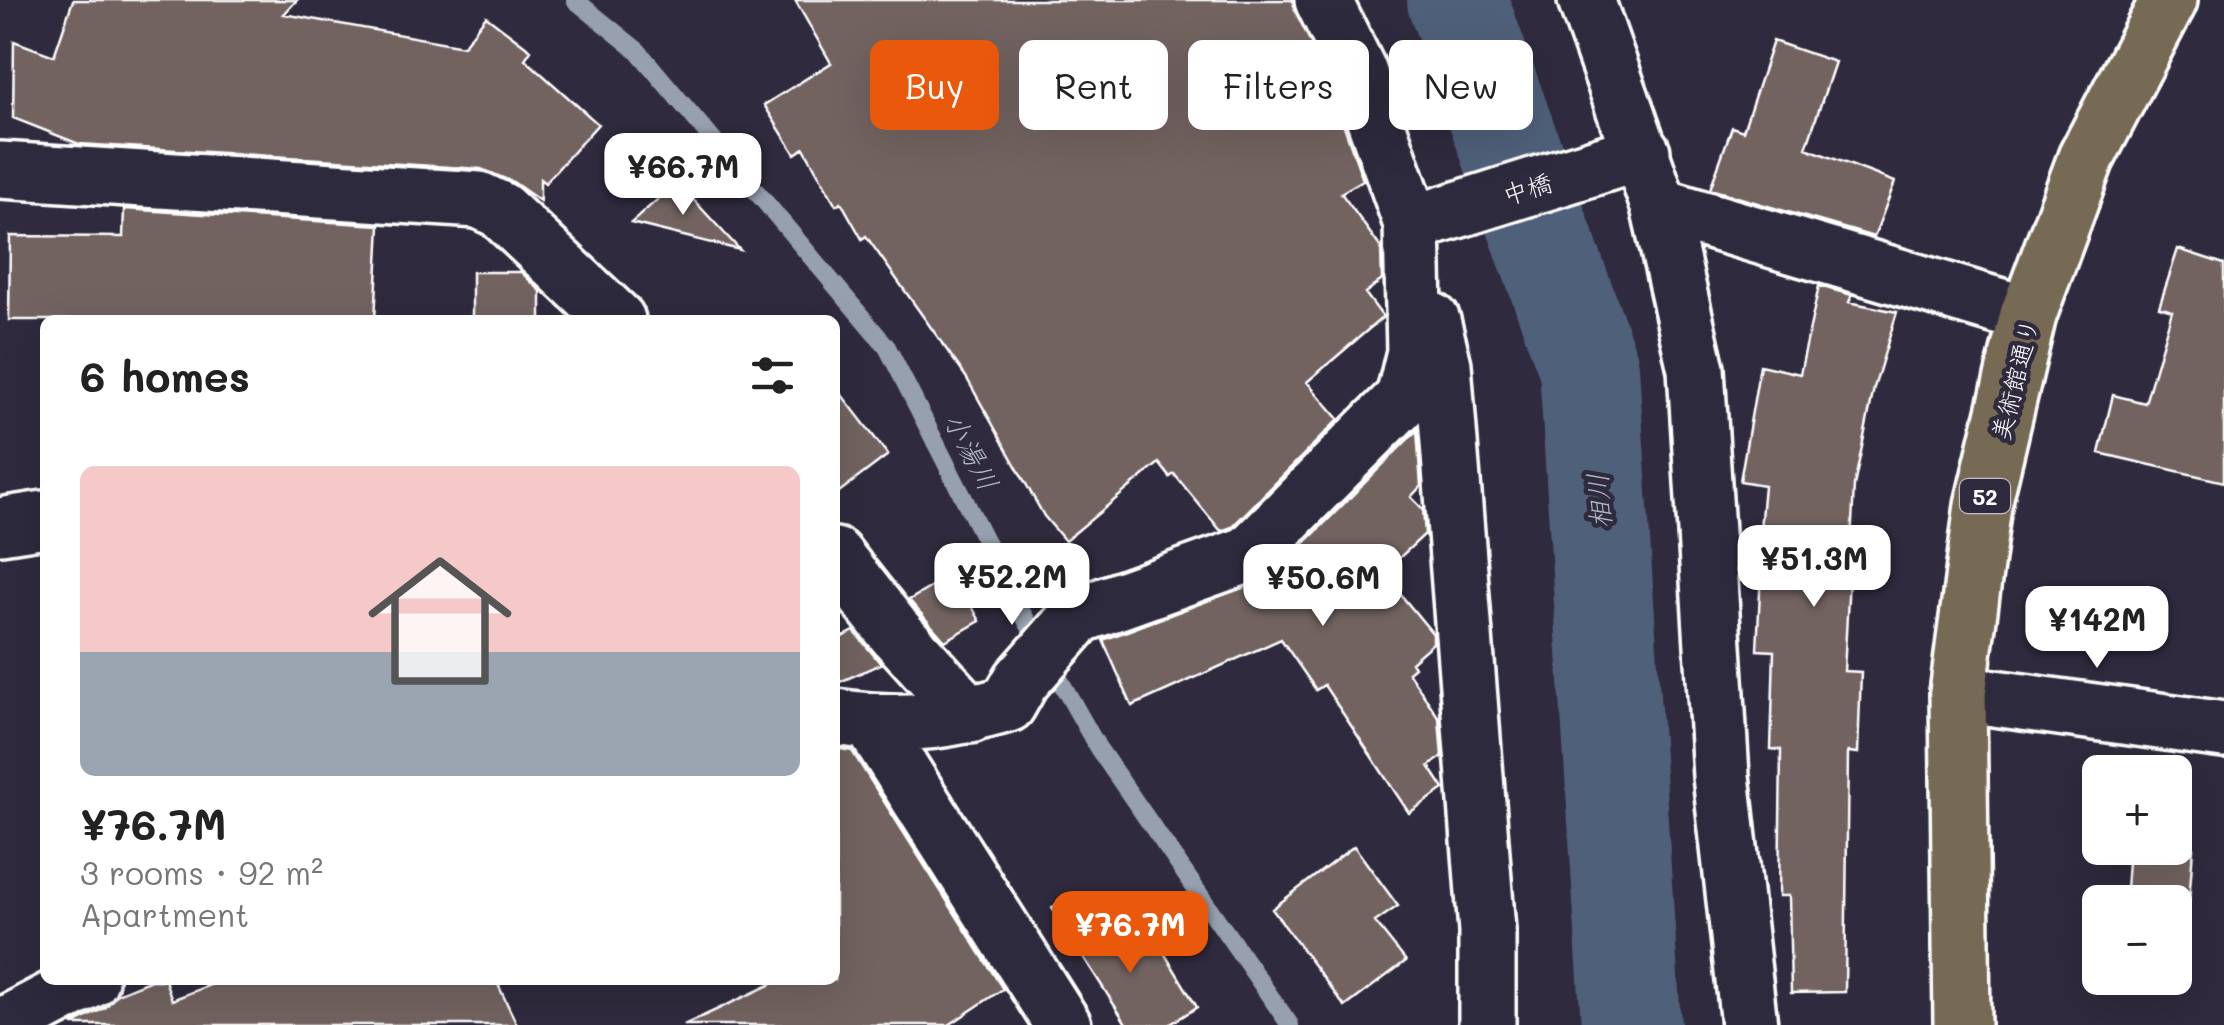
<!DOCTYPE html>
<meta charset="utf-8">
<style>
body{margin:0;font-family:Mali,"Klee One",sans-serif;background:#f6f6f6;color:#222;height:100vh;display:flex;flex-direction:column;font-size:38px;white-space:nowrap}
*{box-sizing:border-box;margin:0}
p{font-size:32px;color:#767676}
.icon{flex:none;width:55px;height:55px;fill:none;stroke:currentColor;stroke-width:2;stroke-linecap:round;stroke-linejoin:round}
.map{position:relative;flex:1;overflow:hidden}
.sheet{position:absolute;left:40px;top:315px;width:800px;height:670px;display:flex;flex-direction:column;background:#fff;border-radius:15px;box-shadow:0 10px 40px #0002}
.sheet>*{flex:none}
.top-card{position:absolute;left:870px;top:40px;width:950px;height:90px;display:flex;gap:20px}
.tools{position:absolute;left:2082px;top:755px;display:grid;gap:20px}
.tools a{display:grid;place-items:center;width:110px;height:110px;border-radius:15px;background:#fff;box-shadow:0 10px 40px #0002;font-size:50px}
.price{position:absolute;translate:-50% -85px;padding:0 22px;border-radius:20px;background:#fff;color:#222;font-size:32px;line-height:65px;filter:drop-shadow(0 2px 5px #0008)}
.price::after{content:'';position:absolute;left:50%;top:60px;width:30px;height:22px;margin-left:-15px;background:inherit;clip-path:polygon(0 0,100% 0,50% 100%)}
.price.current{background:#ea580c;color:#fff}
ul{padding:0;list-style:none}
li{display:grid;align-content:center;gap:20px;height:530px;padding:0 40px}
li+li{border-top:2px solid #e0e0e0}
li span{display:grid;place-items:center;height:310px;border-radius:15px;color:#555}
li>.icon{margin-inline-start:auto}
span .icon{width:180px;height:180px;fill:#fffc;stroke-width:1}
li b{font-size:42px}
h2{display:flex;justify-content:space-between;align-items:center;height:120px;padding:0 40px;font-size:42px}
.tag{padding:0 35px;border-radius:15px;background:#fff;box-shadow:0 10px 40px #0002;font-size:35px;line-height:90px}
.tag.current{background:#ea580c;color:#fff}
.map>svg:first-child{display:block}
.water{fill:#50607a;stroke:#96a0af;stroke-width:2.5}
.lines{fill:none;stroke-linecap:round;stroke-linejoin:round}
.stream{stroke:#96a0af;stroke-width:18}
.river{stroke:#50607a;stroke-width:100}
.building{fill:#726360;stroke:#fff;stroke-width:2.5}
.minor-casing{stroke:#fff;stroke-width:62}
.highway-casing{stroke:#fff;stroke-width:62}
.minor{stroke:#2f2a3d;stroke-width:55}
.highway{stroke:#776a54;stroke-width:55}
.labels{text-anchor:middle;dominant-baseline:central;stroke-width:9;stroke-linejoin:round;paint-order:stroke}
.shield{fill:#2f2a3d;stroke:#c1bfc5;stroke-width:2.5}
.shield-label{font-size:22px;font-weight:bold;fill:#fff}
.street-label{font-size:25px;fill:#fff;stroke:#2f2a3d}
.water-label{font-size:28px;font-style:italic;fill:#b0b7c3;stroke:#2f2a3d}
</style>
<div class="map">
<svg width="2224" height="1025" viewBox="0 0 2224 1025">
<rect width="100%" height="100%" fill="#2f2a3d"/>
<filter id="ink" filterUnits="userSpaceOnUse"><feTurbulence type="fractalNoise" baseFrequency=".01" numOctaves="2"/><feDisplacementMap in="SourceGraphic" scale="20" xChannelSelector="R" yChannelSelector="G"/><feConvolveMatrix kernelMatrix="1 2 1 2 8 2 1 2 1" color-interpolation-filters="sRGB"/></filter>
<g filter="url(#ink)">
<path class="water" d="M1621,872L1633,1025H1598Z"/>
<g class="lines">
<path class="stream" d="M575,0L638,51L887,347L1020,609L1098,748L1290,1025"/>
<path class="river" d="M1457,0L1589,368L1631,1025"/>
</g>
<path class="building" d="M73,0H297L284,14L463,46L486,16L531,50L525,59L598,124L545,183L540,179V201L513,182L481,169L79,144L13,118L14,41L54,56Z
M795,0H1292L1329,83L1363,180L1341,193L1381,248L1382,280L1365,293L1383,317L1307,382L1339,419L1232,527L1221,531L1174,474L1170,477L1159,463L1065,541L1044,516L966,377L866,236L862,239L841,202L836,205L804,148L795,154L764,105L831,63Z
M1773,41L1835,62L1806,148L1895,182L1874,237L1710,189L1732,127L1743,131Z
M677,182L740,250L631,223Z
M124,209L380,225L375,320H9L10,236L123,237Z
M2178,249L2224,264V482L2099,453L2113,395L2145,403L2172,311L2159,307Z
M472,272H521L541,291V320H472Z
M1819,286L1852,295L1849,302L1897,312L1874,388L1854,486L1844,671L1861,672L1858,753L1848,752L1845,992L1791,993L1789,896H1779L1781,750L1771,749L1774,651L1757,650L1762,552H1758L1764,485L1740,481L1760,365L1800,374Z
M835,386L888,455L835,495Z
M1417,430L1421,486L1411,497L1423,509L1425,534L1383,573L1433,634V643L1411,662L1414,667L1408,672L1439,718L1442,757L1429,766L1444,789L1409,813L1324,685L1316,690L1281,639L1132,706L1103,640L1271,577Z
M954,574L980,621L945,641L909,600Z
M854,631L881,664L835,684V641Z
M835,748L852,751L1003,989L949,1025H684L780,980H835Z
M1354,846L1398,906L1375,922L1406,961L1345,1007L1272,909Z
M2129,848H2193L2189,902H2125Z
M1062,900L1133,963L1160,946L1197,1007L1169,1025H1127L1052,908Z
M151,980H165L172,1000L222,980H496L517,1025H72L105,1008L117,994Z"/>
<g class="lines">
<defs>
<path id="minor" d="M1586,0L1659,206L1696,369L1721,776L1749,1025
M0,170L479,200L500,210L617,320
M1659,206L2028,315
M1412,224L1642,152
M1432,321L1443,365L1487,931V1025
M0,526L45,519
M835,556L894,631L970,715
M1958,693L2224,730
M835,717C904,727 942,723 1008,704L1021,681L1079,615L1249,554L1404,398L1415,352L1412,224L1358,71L1323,0
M871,722L1063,1025
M5,1025L90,980"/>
<path id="highway" d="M1962,1025L1958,693L1983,505L2028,315L2086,158L2169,0"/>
</defs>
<use href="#minor" class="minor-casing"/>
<use href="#highway" class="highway-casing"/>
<use href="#minor" class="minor"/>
<use href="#highway" class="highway"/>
</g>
</g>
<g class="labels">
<rect class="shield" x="1960" y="479" width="50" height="34" rx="8"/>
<g class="shield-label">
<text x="1985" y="496">52</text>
</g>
<g class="street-label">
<text transform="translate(1527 188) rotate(-17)">中橋</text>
<text transform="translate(2014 379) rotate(-76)">美術館通り</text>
</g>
<g class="water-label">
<text transform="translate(972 451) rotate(62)">小湯川</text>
<text transform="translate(1598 501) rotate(-94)">相川</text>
</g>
</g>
</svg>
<div class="tools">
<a>+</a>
<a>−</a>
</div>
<b class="price" style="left:683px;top:218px">¥66.7M</b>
<b class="price" style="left:1814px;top:610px">¥51.3M</b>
<b class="price" style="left:1012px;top:628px">¥52.2M</b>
<b class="price" style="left:1323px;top:629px">¥50.6M</b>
<b class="price" style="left:2097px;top:671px">¥142M</b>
<b class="price current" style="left:1130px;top:976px">¥76.7M</b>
<div class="top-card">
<a class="tag current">Buy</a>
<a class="tag">Rent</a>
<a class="tag">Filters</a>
<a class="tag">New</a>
</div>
<section class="sheet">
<h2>6 homes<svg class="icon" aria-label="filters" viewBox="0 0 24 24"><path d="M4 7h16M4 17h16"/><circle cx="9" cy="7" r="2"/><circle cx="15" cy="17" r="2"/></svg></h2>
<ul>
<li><span style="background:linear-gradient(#f6c9c9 60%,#9aa5b1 0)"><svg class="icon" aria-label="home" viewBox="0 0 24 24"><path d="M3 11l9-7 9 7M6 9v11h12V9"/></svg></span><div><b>¥76.7M</b><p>3 rooms · 92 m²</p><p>Apartment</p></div></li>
</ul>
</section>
</div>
